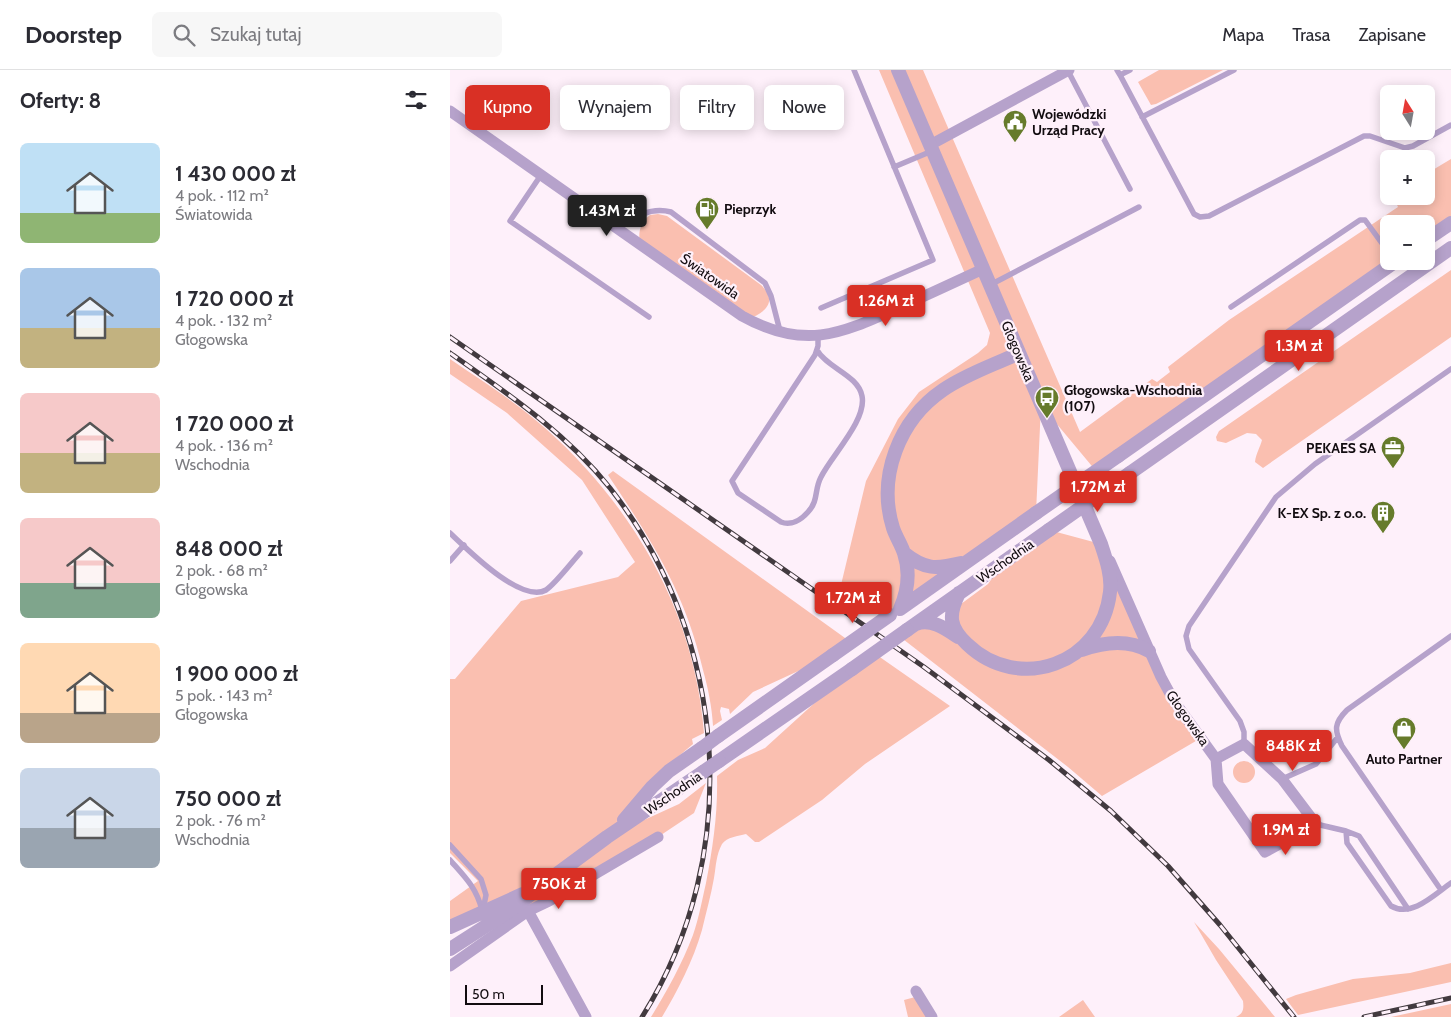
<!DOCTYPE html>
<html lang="pl">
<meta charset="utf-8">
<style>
body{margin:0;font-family:Cabin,sans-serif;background:#f7f7f7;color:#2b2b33;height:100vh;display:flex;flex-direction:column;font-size:19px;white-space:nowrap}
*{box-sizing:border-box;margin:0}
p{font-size:16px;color:#7c7c81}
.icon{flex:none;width:28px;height:28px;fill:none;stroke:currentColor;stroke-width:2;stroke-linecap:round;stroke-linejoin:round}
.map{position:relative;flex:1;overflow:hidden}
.details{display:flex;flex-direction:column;background:#fff;width:450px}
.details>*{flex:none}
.top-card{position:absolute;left:15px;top:15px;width:475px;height:45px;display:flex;gap:10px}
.needle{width:32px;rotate:349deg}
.tools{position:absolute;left:930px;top:15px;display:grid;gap:10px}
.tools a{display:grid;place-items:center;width:55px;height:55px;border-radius:8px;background:#fff;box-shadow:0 2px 12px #0003;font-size:25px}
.scale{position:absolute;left:15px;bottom:12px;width:78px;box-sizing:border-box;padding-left:5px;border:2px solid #120c10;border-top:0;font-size:14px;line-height:18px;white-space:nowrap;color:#120c10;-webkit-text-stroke:4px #fef0fa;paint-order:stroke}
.price{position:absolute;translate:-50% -42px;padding:0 11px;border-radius:5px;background:#d93025;color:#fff;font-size:16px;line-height:32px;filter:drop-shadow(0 1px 2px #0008)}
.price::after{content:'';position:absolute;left:50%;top:30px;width:15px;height:11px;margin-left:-8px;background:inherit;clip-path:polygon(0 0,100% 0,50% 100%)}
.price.current{background:#222;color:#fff}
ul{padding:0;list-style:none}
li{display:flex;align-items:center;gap:15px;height:125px;padding:0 20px}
li span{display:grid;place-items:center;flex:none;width:140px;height:100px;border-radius:8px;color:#555}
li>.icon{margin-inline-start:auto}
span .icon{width:60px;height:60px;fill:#fffc;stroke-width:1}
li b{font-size:21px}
h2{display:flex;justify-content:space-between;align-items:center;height:60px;padding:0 20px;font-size:21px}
.pill{padding:0 18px;border-radius:8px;background:#fff;box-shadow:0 2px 12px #0003;font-size:18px;line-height:45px}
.pill.current{background:#d93025;color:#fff}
header{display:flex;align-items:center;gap:30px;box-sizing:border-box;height:70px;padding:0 25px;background:#fff;border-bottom:1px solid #e1e1e2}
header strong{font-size:24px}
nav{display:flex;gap:28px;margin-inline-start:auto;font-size:18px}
.search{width:350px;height:45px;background:#f7f7f7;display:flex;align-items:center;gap:12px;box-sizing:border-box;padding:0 18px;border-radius:8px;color:#7c7c81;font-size:19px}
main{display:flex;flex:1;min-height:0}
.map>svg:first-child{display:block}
.green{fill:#fabfb0}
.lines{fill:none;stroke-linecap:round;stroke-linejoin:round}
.service{stroke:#b6a2cb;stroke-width:5.5}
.minor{stroke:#b6a2cb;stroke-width:11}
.tertiary{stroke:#b6a2cb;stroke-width:14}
.rail-casing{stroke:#423a3f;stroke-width:5}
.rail{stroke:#fef0fa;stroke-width:3;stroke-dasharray:9;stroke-linecap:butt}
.tertiary-bridge{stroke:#b6a2cb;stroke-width:14}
.labels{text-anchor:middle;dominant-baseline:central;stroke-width:4.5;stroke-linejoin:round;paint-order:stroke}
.poi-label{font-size:14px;font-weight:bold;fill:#120c10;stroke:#fef0fa;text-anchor:start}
.street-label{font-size:14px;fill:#120c10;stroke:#fef0fa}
</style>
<header>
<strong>Doorstep</strong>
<div class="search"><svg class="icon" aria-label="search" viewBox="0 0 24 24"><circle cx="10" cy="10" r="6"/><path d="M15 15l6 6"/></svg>Szukaj tutaj</div>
<nav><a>Mapa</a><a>Trasa</a><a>Zapisane</a></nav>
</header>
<main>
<section class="details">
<h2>Oferty: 8<svg class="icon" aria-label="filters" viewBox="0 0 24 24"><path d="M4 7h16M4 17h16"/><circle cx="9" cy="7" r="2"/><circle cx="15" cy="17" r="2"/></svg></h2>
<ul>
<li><span style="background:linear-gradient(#bfe0f5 70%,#8fb573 0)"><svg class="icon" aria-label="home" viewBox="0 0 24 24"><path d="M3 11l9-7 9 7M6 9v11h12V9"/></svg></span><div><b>1 430 000 zł</b><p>4 pok. · 112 m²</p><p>Światowida</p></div></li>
<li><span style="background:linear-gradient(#a9c7e8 60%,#c2b280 0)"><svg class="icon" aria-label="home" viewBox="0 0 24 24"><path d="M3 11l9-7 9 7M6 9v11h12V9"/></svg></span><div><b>1 720 000 zł</b><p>4 pok. · 132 m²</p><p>Głogowska</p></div></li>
<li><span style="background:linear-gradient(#f6c9c9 60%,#c2b280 0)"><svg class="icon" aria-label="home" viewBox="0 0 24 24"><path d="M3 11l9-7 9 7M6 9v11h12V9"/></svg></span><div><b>1 720 000 zł</b><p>4 pok. · 136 m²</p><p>Wschodnia</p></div></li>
<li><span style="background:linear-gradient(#f6c9c9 65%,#7fa58c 0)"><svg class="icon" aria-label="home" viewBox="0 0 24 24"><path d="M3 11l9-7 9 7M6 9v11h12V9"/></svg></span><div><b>848 000 zł</b><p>2 pok. · 68 m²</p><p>Głogowska</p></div></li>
<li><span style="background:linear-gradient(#ffd9b3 70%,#b9a48a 0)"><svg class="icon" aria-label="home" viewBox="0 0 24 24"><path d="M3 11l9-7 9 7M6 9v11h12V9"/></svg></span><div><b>1 900 000 zł</b><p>5 pok. · 143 m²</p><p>Głogowska</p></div></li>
<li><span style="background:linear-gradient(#c9d6e8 60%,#9aa5b1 0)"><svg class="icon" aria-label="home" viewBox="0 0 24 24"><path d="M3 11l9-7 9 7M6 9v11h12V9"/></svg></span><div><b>750 000 zł</b><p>2 pok. · 76 m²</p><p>Wschodnia</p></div></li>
</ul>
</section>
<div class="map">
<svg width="1001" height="947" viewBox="0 0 1001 947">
<rect width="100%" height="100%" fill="#fef0fa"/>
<path class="green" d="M429,0H473L630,362L702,309L707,312L720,302L718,297L779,250L948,137L943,126H976V104L1001,89V153L976,170V154H939V191L646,401L591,335L586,443L435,549L390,519L416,411L448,349L469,322L528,283L537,275L540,263Z
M709,0H773L706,34L701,35L688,12Z
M208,144L217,146L311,215C329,232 314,244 297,249L190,174C188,162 190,153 200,145Z
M1001,200V267L813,398L805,392C806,383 810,378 812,370L806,364L797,363L776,373L767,371L766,367L769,361Z
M0,289C32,311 66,332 95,358C184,437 245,543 254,663L242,669L243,674L216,697L159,766L229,734L256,713L244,743L208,767L99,831L54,845L0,857V831L28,811L0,783V609H5L71,531L168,507L185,492L132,410L57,343L0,304Z
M163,401L402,573L383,585L303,622L280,644L279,639L271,637L270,641L272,650L263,656C262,637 258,618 253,600C235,522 202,471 158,405Z
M599,460L651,474L690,560L751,668L652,726L618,697L449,566L457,560L504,556L511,534L538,514L550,497Z
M424,583L500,636L415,694L372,730L309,772H305L296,764C288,766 277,767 272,774C266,785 266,796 264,808C261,825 256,843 252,860C243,891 228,920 212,947H201C217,921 232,894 243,865C249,848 252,830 256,813C263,777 268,742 267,706L288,690L315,678L402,599Z
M783 702a11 11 0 1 1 22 0a11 11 0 1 1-22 0Z
M744,852L769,879L825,947H786C793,943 794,940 793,931L766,890Z
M1001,893V912L848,945L836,929L846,925L903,909L960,903Z
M469,926L482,947H458L454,930Z
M633,930L645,947H609Z
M1001,934V947H941Z"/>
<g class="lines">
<path class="service" d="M667,0L670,5L680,0
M618,1L680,119
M670,5L744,144L750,147L759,146L914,66H920L955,78L963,76L1001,55
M692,47L784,0
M444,97L482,81
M91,105L60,151L199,247
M167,159C183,148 200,136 221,142L315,213L321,226L330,261
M540,215L689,137
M781,237L910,150H915L939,183
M371,238L483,190L404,0
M367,280C377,298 408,305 412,326C417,350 382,385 371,407C364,420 369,430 358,442C351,450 341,456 331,452L288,423L282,411L365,285L368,276V266
M0,463C17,479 71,534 96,520C105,514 122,492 130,483
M0,491L14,475
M794,674V662L790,651L739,579L736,566L739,556L826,427L865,394L1001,299
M832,709L866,694L888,667
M866,754L896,761L909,766L958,839
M896,761L897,773L941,836C962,848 985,824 1001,813
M0,775L31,809L36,825L33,840
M0,790C15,807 26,817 32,840
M991,820L892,676C884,660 884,653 897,640L1001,566"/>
<path class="minor" d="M0,41L292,246C353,280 389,265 448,238C477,225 505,212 533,199
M480,75L619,0
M660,491L711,607L724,631L766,689L768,714L815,782L866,754L832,709L794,674L766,689
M78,841L136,947
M0,896L78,841L99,831L208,767
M466,921L482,947"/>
<path class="tertiary" d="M448,0L651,474C656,489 662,506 660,522C652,594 569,624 517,574C499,557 498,545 509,523
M976,170L1001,153
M668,386L946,191
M680,403L1001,178
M454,483C475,500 486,499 511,493
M450,539C458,521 460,501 454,483C451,474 446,467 443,458C427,407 449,350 493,320C516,304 544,295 569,283
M450,539L586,443
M466,554C481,548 496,559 508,567
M457,560L599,460
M632,580C654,572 678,569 699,581
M268,666L383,585
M269,691L402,599
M174,750L202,717L219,701L252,678
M0,857L73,824
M0,879L67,836L92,815L157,767L253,702"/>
<defs>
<path id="rail" d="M0,267L474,597L599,690L661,741L718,796L770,855L844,947
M0,283C57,323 116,363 160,418C278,568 295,784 192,947
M914,947L1001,928"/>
</defs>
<use href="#rail" class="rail-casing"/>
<use href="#rail" class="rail"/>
<path class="tertiary-bridge" d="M586,443L668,386
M599,460L680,403
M383,585L440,545
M402,599L457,560
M252,678L268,666
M253,702L269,691"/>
</g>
<defs>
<symbol id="civic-pin" viewBox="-11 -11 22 30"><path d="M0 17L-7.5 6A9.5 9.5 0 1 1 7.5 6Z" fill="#667b2b" stroke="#fef0fa"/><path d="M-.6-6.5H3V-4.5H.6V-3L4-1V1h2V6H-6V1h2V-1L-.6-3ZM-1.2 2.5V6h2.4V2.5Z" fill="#fff"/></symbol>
<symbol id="fuel-pin" viewBox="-11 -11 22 30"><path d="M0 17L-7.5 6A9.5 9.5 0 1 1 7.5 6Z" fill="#667b2b" stroke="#fef0fa"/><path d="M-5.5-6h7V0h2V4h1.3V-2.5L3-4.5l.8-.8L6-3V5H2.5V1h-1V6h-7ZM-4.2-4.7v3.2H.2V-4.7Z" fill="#fff"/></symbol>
<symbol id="bus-pin" viewBox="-11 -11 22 30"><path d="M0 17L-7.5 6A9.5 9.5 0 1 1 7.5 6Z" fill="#667b2b" stroke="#fef0fa"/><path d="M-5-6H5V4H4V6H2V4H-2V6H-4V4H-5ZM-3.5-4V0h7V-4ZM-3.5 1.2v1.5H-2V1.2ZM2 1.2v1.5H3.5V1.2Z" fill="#fff"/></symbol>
<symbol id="office-pin" viewBox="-11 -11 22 30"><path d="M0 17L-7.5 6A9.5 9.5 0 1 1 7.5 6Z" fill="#667b2b" stroke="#fef0fa"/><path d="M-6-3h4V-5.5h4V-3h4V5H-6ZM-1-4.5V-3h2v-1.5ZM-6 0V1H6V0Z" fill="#fff"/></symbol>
<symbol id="building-pin" viewBox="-11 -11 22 30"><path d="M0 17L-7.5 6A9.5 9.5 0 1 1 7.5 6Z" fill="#667b2b" stroke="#fef0fa"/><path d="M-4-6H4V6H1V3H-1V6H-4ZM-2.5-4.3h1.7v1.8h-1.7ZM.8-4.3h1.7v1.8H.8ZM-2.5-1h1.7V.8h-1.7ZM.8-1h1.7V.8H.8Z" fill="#fff"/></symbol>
<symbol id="shop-pin" viewBox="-11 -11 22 30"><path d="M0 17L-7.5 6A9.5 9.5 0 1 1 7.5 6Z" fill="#667b2b" stroke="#fef0fa"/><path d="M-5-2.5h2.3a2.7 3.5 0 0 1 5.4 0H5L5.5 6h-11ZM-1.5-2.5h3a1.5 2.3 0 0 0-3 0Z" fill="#fff"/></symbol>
</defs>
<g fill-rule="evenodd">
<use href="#civic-pin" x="551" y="38" width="28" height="38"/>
<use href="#fuel-pin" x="243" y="125" width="28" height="38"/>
<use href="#bus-pin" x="583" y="314" width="28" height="38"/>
<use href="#office-pin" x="929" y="364" width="28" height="38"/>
<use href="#building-pin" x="919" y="429" width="28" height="38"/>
<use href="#shop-pin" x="940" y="645" width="28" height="38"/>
</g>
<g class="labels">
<g class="poi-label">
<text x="582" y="44">Wojewódzki<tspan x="582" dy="16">Urząd Pracy</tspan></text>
<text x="274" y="139">Pieprzyk</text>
<text x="614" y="320">Głogowska-Wschodnia<tspan x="614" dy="16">(107)</tspan></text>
<text x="926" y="378" text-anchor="end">PEKAES SA</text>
<text x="916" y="443" text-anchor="end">K-EX Sp. z o.o.</text>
<text x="954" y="689" text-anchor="middle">Auto Partner</text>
</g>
<g class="street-label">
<text transform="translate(260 206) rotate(35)">Światowida</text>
<text transform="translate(568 281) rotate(67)">Głogowska</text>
<text transform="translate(555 491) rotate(-35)">Wschodnia</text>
<text transform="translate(738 648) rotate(55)">Głogowska</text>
<text transform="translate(223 723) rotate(-34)">Wschodnia</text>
</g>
</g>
</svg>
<div class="tools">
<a><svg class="needle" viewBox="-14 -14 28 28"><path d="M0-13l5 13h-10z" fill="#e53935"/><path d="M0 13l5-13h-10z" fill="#7c7c81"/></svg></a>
<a>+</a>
<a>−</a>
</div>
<div class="scale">50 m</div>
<b class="price current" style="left:157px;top:167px">1.43M zł</b>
<b class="price" style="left:436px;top:257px">1.26M zł</b>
<b class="price" style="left:849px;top:302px">1.3M zł</b>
<b class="price" style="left:648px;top:443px">1.72M zł</b>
<b class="price" style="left:403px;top:554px">1.72M zł</b>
<b class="price" style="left:843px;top:702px">848K zł</b>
<b class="price" style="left:836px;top:786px">1.9M zł</b>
<b class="price" style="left:109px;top:840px">750K zł</b>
<div class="top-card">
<a class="pill current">Kupno</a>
<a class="pill">Wynajem</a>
<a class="pill">Filtry</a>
<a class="pill">Nowe</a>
</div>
</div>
</main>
